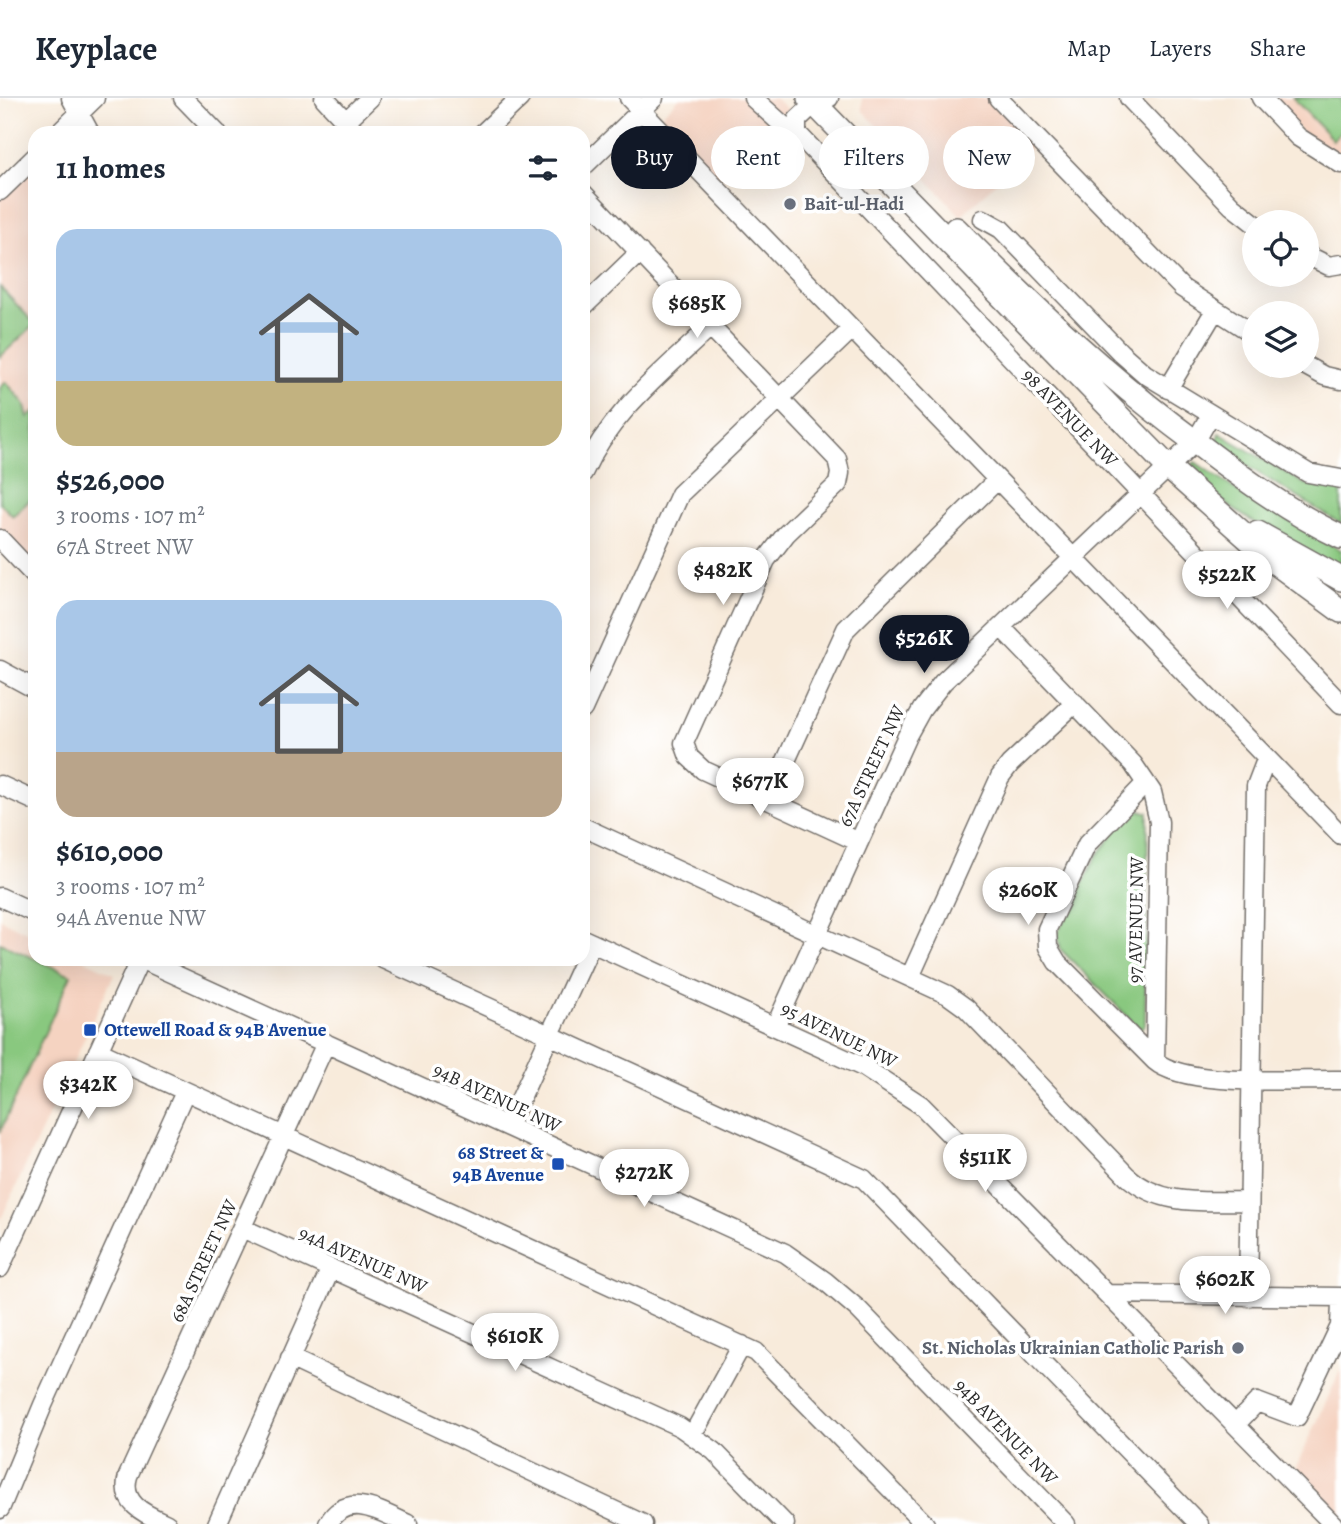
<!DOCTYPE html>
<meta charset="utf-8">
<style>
body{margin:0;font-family:Alegreya,serif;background:#f6f6f7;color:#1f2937;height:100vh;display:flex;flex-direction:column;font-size:26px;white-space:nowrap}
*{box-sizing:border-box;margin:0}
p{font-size:23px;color:#747a83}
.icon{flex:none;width:38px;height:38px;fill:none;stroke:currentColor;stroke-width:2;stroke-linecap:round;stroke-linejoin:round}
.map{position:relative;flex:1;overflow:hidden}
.side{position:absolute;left:28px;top:28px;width:562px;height:840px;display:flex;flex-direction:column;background:#fff;border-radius:21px;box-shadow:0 7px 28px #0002}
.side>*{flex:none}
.banner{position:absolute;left:611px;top:28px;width:625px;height:63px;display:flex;gap:14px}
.controls{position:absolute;left:1242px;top:112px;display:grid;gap:14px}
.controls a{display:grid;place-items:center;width:77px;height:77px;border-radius:50%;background:#fff;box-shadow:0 7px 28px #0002;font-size:35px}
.price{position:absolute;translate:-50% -60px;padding:0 16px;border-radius:24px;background:#fff;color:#222;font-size:23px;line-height:46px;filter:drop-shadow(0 2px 4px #0008)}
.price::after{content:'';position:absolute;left:50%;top:42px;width:21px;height:16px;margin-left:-10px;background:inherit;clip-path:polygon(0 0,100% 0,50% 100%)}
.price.selected{background:#111827;color:#fff}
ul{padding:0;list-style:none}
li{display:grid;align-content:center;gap:14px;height:371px;padding:0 28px}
li span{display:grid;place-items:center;height:217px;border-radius:21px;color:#555}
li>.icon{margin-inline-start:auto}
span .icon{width:126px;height:126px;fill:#fffc;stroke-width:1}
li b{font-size:30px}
h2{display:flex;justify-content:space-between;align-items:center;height:84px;padding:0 28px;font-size:30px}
.chip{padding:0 24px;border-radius:32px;background:#fff;box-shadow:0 7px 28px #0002;font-size:24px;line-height:63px}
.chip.selected{background:#111827;color:#fff}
header{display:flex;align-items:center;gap:42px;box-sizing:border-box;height:98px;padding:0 35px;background:#fff;border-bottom:2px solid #e0e1e3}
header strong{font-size:33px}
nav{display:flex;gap:38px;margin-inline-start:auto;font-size:24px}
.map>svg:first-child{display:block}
.built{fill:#f5d3c1}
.green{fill:#89c87f;stroke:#5a7a55;stroke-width:2}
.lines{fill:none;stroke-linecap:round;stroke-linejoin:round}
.minor-casing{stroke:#736e69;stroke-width:21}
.major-casing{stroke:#736e69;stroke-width:26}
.minor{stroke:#fff;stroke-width:18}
.major{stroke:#fff;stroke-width:23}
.worship-dot{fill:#6b7280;stroke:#fff;stroke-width:2.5}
.transit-dot{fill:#1a4fb4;stroke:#fff;stroke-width:2.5}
.labels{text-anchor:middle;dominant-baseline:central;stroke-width:7;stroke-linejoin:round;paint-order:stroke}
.worship-label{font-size:19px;font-weight:bold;fill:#5b616d;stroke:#fff;text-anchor:start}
.street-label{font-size:19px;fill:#2b2b2b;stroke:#fff}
.transit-label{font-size:19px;font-weight:bold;fill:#164399;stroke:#fff;text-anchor:start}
</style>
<header>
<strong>Keyplace</strong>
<nav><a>Map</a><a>Layers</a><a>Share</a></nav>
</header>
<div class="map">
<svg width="1341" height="1426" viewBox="0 0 1341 1426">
<rect width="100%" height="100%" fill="#fff"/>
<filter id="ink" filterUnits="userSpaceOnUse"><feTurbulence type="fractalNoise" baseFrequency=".0143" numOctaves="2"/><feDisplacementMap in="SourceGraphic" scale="14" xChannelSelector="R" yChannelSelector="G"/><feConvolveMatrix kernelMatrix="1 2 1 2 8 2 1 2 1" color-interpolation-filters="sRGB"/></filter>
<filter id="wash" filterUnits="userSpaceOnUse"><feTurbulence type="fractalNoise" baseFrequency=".00686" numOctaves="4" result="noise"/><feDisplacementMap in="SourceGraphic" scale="28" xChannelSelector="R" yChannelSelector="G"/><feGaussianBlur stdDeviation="1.57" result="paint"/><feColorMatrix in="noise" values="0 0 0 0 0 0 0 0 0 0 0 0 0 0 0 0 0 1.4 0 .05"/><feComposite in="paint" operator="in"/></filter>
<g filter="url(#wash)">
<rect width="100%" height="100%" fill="#f8ebdb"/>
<path class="built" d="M679,0H775L788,12L714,81L658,21Z
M862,0H990L1035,46L961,118L862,12Z
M1269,0H1341V58L1302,34Z
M35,63V471L0,434V97Z
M0,821L35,838V861H83L114,876L0,1123Z
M1341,1271V1416L1296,1370Z"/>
<path class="green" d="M1293,0H1341V34L1333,42Z
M0,189L35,226L0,259Z
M6,284L24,305L28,319L35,313V397L13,418L0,405V290Z
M1219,335L1305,386L1341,389V426L1234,360L1217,342Z
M1195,364L1239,394L1341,452V472C1304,452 1208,406 1190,370Z
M1132,711L1148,714L1145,926L1140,931L1061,852L1057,836L1097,758Z
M0,845L71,877L0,1034Z"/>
</g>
<g filter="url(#ink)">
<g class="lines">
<defs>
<path id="minor" d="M71,0L90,35
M183,0L217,35
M324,0L357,35
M629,0L1341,737
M753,0L786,30L797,35L1341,606
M998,0L1182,190L1255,237
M1129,0L1232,108L1255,126
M1261,0L1298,39L1341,66
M346,23L370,0
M59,35L95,0
M483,35L520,0
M797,35V22L814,6L829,0
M583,69L654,0
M0,93L35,59
M583,95L837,361L840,375L838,386L786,436L766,462L684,645L689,659L703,672L859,744
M983,121L1001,131L1121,255L1145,276L1308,375L1341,381
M1307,157L1329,168L1341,166
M583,209L640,154
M1306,268L1324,278L1341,282
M1168,291L1214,214
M583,375C610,315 664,273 711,228
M0,441L35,478
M1001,529L1133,666L1152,694L1159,724L1155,963C1186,990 1298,981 1341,982
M0,572L35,591
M583,611L680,396L852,231
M1146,685L1087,746L1047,831L1048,849L1057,864L1155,963
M0,687L35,703
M768,702L846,531L997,382
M583,729L948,897L966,910L1127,1078C1161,1109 1205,1103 1248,1103
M0,799L35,815
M583,841L863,969L921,1007L1333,1426
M141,861L785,1155L825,1183L858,1211L1066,1426
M383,861L864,1081L1199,1426
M910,879L1000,679L1010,666L1075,605
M775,929L907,638L922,611L943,584L1195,344L1211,316
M98,953L756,1254L925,1426
M508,1028L592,845
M242,1130L680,1329L714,1353L785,1426
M0,1170L140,861
M1110,1196L1341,1199
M1248,1199L1256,688L1266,662
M290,1260L643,1426
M1236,1326L1257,1304L1297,1319L1340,1228L1341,1205
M698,1327L742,1247
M0,1411L43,1307L185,994
M167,1426C145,1416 120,1406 128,1378L326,945
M217,1426L331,1170
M328,1426C347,1392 381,1414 408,1426"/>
<path id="major" d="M809,0L1168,369L1277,466L1341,513
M956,131C1031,208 1107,279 1194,343C1241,379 1287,413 1341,439
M1258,435L1341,481"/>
</defs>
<use href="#minor" class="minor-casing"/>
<use href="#major" class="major-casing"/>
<use href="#minor" class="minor"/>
<use href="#major" class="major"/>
</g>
</g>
<g class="worship-dot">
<circle cx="790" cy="106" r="7"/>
<circle cx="1238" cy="1250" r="7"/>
</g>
<g class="transit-dot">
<rect x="83" y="925" width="14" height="14" rx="3.5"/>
<rect x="551" y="1059" width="14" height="14" rx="3.5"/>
</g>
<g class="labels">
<g class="worship-label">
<text x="804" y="106">Bait-ul-Hadi</text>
<text x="1224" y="1250" text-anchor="end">St. Nicholas Ukrainian Catholic Parish</text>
</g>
<g class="street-label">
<text transform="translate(1070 320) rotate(46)">98 AVENUE NW</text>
<text transform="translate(872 668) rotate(-65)">67A STREET NW</text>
<text transform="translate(1136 822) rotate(-89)">97 AVENUE NW</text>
<text transform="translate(839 937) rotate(26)">95 AVENUE NW</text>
<text transform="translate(497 1000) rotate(25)">94B AVENUE NW</text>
<text transform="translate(363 1162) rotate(24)">94A AVENUE NW</text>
<text transform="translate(204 1163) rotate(-65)">68A STREET NW</text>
<text transform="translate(1006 1334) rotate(46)">94B AVENUE NW</text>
</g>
<g class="transit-label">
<text x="104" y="932">Ottewell Road &amp; 94B Avenue</text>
<text x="544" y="1055" text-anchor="end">68 Street &amp;<tspan x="544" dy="22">94B Avenue</tspan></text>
</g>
</g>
</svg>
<div class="controls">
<a><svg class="icon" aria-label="locate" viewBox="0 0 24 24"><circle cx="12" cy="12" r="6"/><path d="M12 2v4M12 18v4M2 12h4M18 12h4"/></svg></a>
<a><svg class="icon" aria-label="layers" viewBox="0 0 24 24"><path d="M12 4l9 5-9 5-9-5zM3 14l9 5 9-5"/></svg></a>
</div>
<b class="price" style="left:697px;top:242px">$685K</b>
<b class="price" style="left:723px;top:509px">$482K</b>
<b class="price" style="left:1227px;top:513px">$522K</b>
<b class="price selected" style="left:924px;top:577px">$526K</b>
<b class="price" style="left:760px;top:720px">$677K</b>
<b class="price" style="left:1028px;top:829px">$260K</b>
<b class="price" style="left:88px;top:1023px">$342K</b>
<b class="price" style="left:985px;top:1096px">$511K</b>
<b class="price" style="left:644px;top:1111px">$272K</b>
<b class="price" style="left:1225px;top:1218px">$602K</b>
<b class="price" style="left:515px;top:1275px">$610K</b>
<div class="banner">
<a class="chip selected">Buy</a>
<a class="chip">Rent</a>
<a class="chip">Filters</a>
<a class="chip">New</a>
</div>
<section class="side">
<h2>11 homes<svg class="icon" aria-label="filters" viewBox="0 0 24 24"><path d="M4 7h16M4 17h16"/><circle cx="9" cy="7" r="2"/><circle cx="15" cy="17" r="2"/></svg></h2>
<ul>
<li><span style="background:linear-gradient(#a9c7e8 70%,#c2b280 0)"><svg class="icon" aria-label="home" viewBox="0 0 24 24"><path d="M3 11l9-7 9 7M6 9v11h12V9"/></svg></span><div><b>$526,000</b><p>3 rooms · 107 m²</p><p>67A Street NW</p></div></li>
<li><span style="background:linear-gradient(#a9c7e8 70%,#b9a48a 0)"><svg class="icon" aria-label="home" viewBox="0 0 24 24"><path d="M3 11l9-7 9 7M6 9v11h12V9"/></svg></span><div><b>$610,000</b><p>3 rooms · 107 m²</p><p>94A Avenue NW</p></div></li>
</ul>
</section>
</div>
